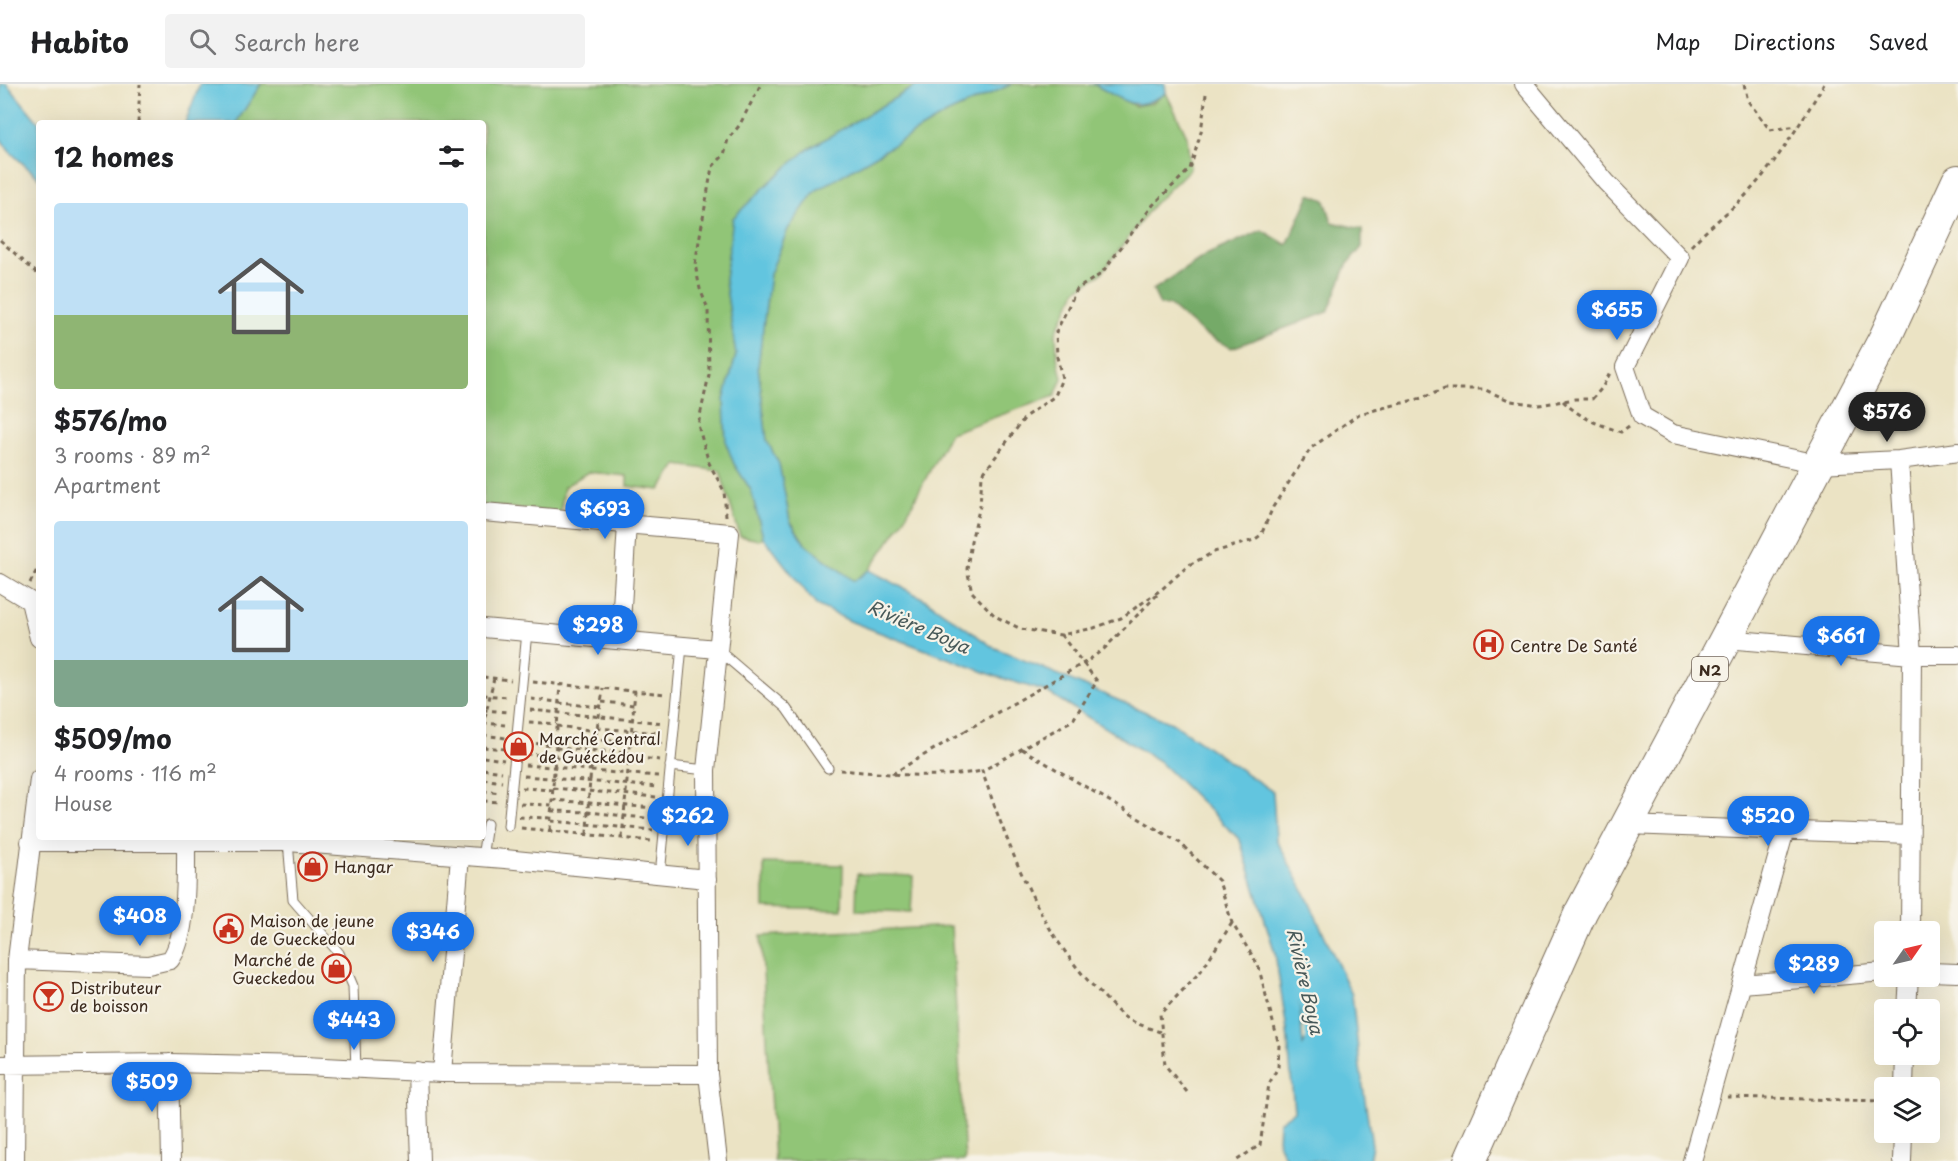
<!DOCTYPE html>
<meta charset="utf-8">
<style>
body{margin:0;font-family:"Playpen Sans",sans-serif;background:#f2f2f2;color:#202124;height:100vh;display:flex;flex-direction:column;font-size:22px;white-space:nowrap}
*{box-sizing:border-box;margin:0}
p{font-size:20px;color:#757577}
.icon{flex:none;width:33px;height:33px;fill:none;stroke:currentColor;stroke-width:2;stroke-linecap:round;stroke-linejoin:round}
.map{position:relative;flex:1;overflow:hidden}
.side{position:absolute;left:36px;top:36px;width:450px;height:720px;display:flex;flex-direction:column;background:#fff;border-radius:6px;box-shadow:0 6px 24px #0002}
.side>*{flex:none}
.needle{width:39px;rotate:56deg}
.fabs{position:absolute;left:1874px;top:837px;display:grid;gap:12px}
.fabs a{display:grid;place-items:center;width:66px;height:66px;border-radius:6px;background:#fff;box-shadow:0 6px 24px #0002;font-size:30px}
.price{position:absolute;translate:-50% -51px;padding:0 14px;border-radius:21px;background:#1a73e8;color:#fff;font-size:20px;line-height:39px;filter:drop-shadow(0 2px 3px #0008)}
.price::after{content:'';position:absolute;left:50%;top:36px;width:18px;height:14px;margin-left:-9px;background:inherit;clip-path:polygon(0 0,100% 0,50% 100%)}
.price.selected{background:#222;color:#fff}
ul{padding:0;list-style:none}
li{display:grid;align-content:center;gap:12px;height:318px;padding:0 18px}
li span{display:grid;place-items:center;height:186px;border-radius:6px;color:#555}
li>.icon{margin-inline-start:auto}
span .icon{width:108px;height:108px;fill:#fffc;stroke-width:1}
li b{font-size:26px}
h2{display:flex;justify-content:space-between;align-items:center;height:72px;padding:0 18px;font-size:26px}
header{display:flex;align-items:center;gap:36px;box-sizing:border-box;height:84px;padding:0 30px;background:#fff;border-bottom:2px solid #e0e0e0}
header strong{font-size:28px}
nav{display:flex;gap:33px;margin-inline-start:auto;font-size:21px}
.search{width:420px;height:54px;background:#f2f2f2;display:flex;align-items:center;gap:15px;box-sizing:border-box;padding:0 21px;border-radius:6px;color:#757577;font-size:22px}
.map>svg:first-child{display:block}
.green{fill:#91c577;stroke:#66784a;stroke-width:1.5}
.forest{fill:#74aa68;stroke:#586a43;stroke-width:1.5}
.water{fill:#62c5df;stroke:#4e787e;stroke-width:1.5;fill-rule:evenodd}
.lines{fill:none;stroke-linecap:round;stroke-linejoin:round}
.river{stroke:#62c5df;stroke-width:28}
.lane-casing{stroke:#796b58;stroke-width:11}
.street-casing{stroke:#796b58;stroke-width:20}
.highway-casing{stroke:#796b58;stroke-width:34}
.path{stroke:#796b58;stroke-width:3;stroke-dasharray:4.5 4.5;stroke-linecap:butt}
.lane{stroke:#fff;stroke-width:9}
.street{stroke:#fff;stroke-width:18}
.highway{stroke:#fff;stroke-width:32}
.path-bridge{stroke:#796b58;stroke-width:3;stroke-dasharray:4.5 4.5;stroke-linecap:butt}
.labels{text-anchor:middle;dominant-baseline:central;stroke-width:4.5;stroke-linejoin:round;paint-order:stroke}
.shield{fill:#f7f3e8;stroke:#73665b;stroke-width:1.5}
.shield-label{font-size:15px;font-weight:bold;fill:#3b2a1e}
.poi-label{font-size:16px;fill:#3b2a1e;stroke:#f7f3e8;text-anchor:start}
.water-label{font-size:18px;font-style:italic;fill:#475858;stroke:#f7f3e8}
</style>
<header>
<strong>Habito</strong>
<div class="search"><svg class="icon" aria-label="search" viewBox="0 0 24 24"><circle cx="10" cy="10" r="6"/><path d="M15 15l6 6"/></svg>Search here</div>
<nav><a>Map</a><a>Directions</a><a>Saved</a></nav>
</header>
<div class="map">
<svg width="1958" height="1077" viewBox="0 0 1958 1077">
<rect width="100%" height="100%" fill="#f7f3e8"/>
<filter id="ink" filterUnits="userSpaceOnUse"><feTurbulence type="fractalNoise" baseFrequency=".0167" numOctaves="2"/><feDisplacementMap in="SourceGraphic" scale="12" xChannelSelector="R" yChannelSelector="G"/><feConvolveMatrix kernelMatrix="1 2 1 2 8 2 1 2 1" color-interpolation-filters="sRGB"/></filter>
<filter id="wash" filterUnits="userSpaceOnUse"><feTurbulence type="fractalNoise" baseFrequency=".008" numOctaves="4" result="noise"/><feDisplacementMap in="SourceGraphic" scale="24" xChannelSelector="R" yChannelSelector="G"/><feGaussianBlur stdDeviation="1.35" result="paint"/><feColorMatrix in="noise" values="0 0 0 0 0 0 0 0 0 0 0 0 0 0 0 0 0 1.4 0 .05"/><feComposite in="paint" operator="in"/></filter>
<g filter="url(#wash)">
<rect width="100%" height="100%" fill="#ebe3c4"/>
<path class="green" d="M261,0H919L808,65L771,97L733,134L725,196L736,271L724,316L726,359L734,380L751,406L763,453L759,456L740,452L720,387L677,381L660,406L627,402V392L588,388L564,403L560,429L483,421V39H236Z
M1012,0L1095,1L1135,22L1152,19L1166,9L1187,52L1190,85L1153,121L1101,190L1077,205L1056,248L1057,273L1062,294L1055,312L950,349L902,439L869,486L854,497L805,460L790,436L779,380L767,357L758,282L770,190L788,145L815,107L946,30Z
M764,779L843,781L842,826L764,824Z
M857,790L913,792L911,828L856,826Z
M951,842L965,1077H774L761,852Z"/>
<path class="forest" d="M1310,110L1325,116L1332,138L1362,145V163L1347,181L1328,228L1232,264L1205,251L1169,221H1160L1153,206L1206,171L1262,146L1287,161Z"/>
<path class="water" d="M0,0H7L39,39V94L9,67L0,54Z
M200,0H261L236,39H185Z
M919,0H1012L946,30L815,107L788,145L770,190L758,282L767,357L779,380L790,437L805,460L854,497L869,486L926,516L993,563L1174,640L1273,708L1276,755L1305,809L1352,911L1360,983L1372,1061L1369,1077H1287L1278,1059L1279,1038L1294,1027L1287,946L1275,869L1240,756L1159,677L1047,608L995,592L852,538L816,521L763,453L751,406L734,380L726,359L724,316L736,271L725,196L733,134L771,97L808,65ZM1297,865L1301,866L1324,916L1320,932L1303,961L1295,870Z
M1088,0H1165L1166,9C1134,30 1126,17 1095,1Z"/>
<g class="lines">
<path class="river" d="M1288,829L1297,848L1320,950L1319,976"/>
</g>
</g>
<g filter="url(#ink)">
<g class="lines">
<defs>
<path id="lane" d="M718,566L786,624L828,684
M670,682L706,686
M508,742L527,548
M288,758L293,816L339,869L353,902L356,985
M482,774L487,740
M660,791L682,562"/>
<path id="street" d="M1524,0L1606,98L1680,174L1625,283L1642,332L1673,350L1819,380L1899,376L1958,368
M1899,376L1912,571L1910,848
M483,428L730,449L706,686L708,990L718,1077
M0,499L30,517L39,554
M483,544L717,565
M1726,555L1912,571H1958
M620,556L627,440
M1627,741L1910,751
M30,758H288L505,775L707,795
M17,876L148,881L170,876C188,853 186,788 186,758
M1929,888L1958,889
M1742,900L1884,888
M1907,926L1909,892
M169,979L171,1077
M0,981L169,979L305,982L442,989L708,990
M417,987L420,1077
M442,989L460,772
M1904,1004L1905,970
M15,1077L17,876L39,695
M1692,1077L1785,746
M1902,1077L1903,1048"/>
<path id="highway" d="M1470,1077L1581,828L1885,254L1958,97"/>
</defs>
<use href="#lane" class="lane-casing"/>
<use href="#street" class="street-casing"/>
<use href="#highway" class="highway-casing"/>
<path class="path" d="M1744,0L1748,17L1770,46L1797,42
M1206,10L1201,48L1190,85L1153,121L1101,190L1077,205L1056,248L1057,273L1062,294L1055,312L1026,332L982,391L980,422L971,457L967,485L972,508L995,532L1021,545L1061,551L1094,544L1121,534L1162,505L1189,481L1214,468L1254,456L1261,451L1273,423L1311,364L1359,330L1422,314L1445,305H1483L1511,317L1539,321L1575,315H1592L1602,304L1610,289
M138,39L140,0
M0,156L39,191
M1691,162C1707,145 1726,130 1743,114C1776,80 1800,40 1824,0
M1563,317C1583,336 1596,339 1621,348L1629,342
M726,432L724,407L709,379L698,341L709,291L708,225L700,205L695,180L712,83L724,71L728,55L739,42L761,0
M30,499L39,482
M1061,551L1097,597L1073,636L982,687C1010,766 1041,853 1103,912C1110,919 1118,929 1126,934C1137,940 1149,944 1160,948
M1089,576L1105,564L1157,511
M483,593L511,596
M533,598L666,610
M483,611L509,613
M531,615L559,618
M602,618L634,621
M559,619L601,623
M483,626L508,628
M530,626L664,639
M529,638L557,640
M483,639L505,641
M483,642L494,594
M557,642L597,647
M597,644L661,649
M483,651L506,654
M556,653L630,658
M631,656L662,659
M527,659L556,661
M483,663L505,665
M556,664L630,669
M1022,665L1180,759L1219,797L1232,839L1258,881L1279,961L1278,983L1269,1000L1260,1061L1236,1077
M526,670L555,672
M483,673L504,676
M555,673L628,679
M629,673L660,676
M525,681L591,686
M483,685L502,688
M840,686C888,690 935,695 982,687
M591,687L658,692
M892,690L965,647
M524,692L658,703
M483,695L502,698
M522,704L553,706
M553,704L656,713
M483,707L500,709
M552,716L655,724
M483,717L499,718
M520,720L552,721
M551,727L588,728L654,735
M519,733L551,734
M551,737L653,746
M521,744L651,757
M550,746L560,600
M587,750C588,719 590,686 595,655C598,638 601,622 603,604
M622,754L635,607
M1187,1008L1165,981L1160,930L1201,887L1232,839
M1727,1013L1884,1017"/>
<use href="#lane" class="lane"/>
<use href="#street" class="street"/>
<use href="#highway" class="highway"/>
<path class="path-bridge" d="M965,647L1089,576"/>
</g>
</g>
<defs>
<symbol id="hospital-ring" viewBox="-11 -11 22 22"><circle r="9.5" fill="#f7f3e8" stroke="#c8321e" stroke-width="1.5"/><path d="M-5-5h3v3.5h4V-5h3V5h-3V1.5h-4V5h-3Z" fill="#c8321e"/></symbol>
<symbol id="shop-ring" viewBox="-11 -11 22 22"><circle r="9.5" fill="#f7f3e8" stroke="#c8321e" stroke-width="1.5"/><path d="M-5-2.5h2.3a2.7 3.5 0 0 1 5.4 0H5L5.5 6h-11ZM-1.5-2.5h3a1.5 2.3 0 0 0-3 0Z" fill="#c8321e"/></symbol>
<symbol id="civic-ring" viewBox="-11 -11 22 22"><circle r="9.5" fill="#f7f3e8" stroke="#c8321e" stroke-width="1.5"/><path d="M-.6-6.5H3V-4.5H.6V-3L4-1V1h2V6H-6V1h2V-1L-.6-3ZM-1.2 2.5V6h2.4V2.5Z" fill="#c8321e"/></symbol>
<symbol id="bar-ring" viewBox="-11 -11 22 22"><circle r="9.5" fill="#f7f3e8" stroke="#c8321e" stroke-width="1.5"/><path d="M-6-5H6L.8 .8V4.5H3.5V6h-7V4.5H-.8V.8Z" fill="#c8321e"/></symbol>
</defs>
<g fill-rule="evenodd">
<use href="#hospital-ring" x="1472" y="544" width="33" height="33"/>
<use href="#shop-ring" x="502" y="646" width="33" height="33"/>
<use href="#shop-ring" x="296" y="766" width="33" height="33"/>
<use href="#civic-ring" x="212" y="828" width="33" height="33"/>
<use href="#shop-ring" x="320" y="868" width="33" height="33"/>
<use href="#bar-ring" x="32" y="896" width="33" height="33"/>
</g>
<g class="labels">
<rect class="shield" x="1692" y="573" width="36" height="24" rx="4.5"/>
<g class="shield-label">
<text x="1710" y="585">N2</text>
</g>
<g class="poi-label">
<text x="1510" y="561">Centre De Santé</text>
<text x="539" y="654">Marché Central<tspan x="539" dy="18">de Guéckédou</tspan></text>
<text x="334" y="782">Hangar</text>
<text x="250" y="836">Maison de jeune<tspan x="250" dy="18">de Gueckedou</tspan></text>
<text x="315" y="875" text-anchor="end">Marché de<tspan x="315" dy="18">Gueckedou</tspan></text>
<text x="70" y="903">Distributeur<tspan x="70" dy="18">de boisson</tspan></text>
</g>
<g class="water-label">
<text transform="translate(919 542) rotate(23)">Rivière Boya</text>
<text transform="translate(1306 897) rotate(77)">Rivière Boya</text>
</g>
</g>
</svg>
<div class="fabs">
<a><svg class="needle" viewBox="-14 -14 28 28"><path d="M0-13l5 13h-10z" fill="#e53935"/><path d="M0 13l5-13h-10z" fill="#757577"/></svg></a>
<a><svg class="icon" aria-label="locate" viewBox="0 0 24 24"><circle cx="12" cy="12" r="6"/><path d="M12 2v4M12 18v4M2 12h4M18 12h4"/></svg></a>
<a><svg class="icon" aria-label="layers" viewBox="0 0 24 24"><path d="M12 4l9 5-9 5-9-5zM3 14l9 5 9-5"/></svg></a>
</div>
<b class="price" style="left:1617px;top:257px">$655</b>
<b class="price selected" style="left:1887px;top:359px">$576</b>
<b class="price" style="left:605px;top:456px">$693</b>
<b class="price" style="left:598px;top:572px">$298</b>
<b class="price" style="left:1841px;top:583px">$661</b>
<b class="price" style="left:688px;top:763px">$262</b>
<b class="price" style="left:1768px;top:763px">$520</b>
<b class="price" style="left:140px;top:863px">$408</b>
<b class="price" style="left:433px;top:879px">$346</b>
<b class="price" style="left:1814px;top:911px">$289</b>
<b class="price" style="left:354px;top:967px">$443</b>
<b class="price" style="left:152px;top:1029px">$509</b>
<section class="side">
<h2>12 homes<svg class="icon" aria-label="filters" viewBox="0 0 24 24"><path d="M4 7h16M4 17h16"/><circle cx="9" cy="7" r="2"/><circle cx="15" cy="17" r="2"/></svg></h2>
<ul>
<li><span style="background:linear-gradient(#bfe0f5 60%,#8fb573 0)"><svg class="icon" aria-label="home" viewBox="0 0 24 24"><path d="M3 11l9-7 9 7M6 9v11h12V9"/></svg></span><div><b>$576/mo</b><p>3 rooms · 89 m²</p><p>Apartment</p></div></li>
<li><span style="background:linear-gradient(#bfe0f5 75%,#7fa58c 0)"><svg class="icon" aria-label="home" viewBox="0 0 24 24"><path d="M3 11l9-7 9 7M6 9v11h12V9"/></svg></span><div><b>$509/mo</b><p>4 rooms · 116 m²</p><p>House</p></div></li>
</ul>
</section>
</div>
